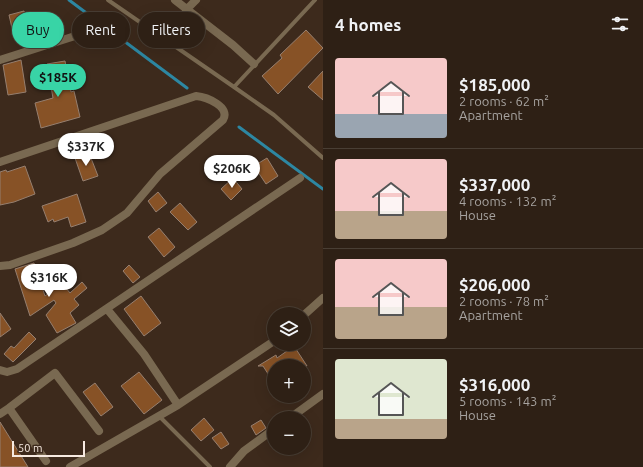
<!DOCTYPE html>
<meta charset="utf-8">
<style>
body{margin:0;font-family:Ubuntu,sans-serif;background:#36281e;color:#f1f3f6;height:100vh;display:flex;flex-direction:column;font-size:15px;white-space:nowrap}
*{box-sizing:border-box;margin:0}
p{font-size:13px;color:#a7a3a0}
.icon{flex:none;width:22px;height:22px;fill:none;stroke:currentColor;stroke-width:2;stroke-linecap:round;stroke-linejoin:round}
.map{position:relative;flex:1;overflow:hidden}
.details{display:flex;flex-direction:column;background:#2e2015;width:320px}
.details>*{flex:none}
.hud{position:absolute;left:12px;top:12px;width:251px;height:36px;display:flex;gap:8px}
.buttons{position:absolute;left:267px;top:307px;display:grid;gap:8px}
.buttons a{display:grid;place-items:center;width:44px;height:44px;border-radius:50%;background:#2e2015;box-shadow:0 4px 16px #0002,0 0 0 1px #493e34;font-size:20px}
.scale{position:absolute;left:12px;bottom:10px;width:73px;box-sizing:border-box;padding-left:4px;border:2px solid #f7eae1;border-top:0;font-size:11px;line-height:14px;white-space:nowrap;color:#f7eae1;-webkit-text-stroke:3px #3d2a1c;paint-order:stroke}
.price{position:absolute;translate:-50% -34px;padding:0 9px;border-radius:14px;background:#fff;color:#222;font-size:13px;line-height:26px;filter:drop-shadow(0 1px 2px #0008)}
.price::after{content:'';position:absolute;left:50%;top:24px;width:12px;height:9px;margin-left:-6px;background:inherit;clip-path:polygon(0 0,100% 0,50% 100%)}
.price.current{background:#38d4a6;color:#111}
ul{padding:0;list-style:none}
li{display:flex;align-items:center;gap:12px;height:100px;padding:0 12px}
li+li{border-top:1px solid #493e34}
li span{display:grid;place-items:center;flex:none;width:112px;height:80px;border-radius:4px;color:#555}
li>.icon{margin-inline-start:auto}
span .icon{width:48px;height:48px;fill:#fffc;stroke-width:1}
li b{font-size:17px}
h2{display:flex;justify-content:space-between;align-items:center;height:48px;padding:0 12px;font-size:17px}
.chip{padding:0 14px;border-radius:18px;background:#2e2015;box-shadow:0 4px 16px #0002,0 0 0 1px #493e34;font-size:14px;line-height:36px}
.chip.current{background:#38d4a6;color:#111}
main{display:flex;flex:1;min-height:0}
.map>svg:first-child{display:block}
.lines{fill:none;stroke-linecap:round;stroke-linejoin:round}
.stream{stroke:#2d87a2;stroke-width:3}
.building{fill:#875226;stroke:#967f6f}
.lane{stroke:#796951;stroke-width:4}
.street{stroke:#796951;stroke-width:8}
</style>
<main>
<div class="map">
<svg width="323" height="467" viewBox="0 0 323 467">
<rect width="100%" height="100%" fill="#3d2a1c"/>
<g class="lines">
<path class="stream" d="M69,0L187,88
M239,127L323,189"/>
</g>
<path class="building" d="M24,11L30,33L14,37L9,15Z
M306,30L323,48L278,94L262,76L282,58L280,55Z
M21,60L26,92L8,95L3,65Z
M65,61L71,92L74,91L80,117L41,128L35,103L53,98L47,64Z
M323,71V100L308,87Z
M89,153L98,176L83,181L75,158Z
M267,158L278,176L266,184L254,166Z
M25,166L35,194L14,202L0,205V172L6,170L7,172Z
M233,178L242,189L231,200L221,189Z
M158,192L167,203L156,212L148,201Z
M77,194L86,222L71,227L68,217L54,222L53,219L48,222L42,206Z
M180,203L197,222L188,230L170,212Z
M159,228L175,247L164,257L148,237Z
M34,263L45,296L62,283L70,293L82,282L87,288L74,299L79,305L70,313L76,323L57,333L46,315L56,303L54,300L30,316L15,269Z
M129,265L140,277L133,283L123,271Z
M141,296L161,323L144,336L124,309Z
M0,313L11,329L0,337Z
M29,332L36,339L13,362L4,354L11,346L14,348Z
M294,346L307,366H274V383L263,366H258L276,355L277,358Z
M139,372L162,400L144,414L121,386Z
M95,383L113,407L101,416L83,392Z
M204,418L214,430L201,441L191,430Z
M261,420L266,428L256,435L251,426Z
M0,422L28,467H0Z
M221,432L229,444L221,449L212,438Z"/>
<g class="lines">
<path class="lane" d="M108,0L234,87
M315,0L234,87L274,115L323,158
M159,416L210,467"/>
<path class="street" d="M175,0L233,45L254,64
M186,10L196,0
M0,60L75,36
M0,162L196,96C207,97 231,107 223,120L160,174L127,213L102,230L73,243L10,265L0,266
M107,309L144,354L178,405
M304,315L323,298
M0,370L7,372L17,369L300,178
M9,408L46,461
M0,414L9,408L55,373L99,431
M290,418L323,394
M70,467L178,405L274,341
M230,467L244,451L274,429"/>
</g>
</svg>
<div class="buttons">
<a><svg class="icon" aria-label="layers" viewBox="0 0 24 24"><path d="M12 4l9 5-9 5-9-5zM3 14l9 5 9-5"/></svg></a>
<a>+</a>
<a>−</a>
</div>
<div class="scale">50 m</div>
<b class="price current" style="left:58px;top:98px">$185K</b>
<b class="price" style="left:86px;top:167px">$337K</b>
<b class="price" style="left:232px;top:189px">$206K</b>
<b class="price" style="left:49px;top:298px">$316K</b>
<div class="hud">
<a class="chip current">Buy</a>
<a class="chip">Rent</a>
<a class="chip">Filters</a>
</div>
</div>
<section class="details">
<h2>4 homes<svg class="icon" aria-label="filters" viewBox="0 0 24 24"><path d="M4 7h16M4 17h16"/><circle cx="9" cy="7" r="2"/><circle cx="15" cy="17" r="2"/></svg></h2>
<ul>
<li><span style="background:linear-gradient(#f6c9c9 70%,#9aa5b1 0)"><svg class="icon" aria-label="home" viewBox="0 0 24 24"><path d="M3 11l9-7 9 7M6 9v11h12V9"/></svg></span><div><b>$185,000</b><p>2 rooms · 62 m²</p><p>Apartment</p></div></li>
<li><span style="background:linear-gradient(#f6c9c9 65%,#b9a48a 0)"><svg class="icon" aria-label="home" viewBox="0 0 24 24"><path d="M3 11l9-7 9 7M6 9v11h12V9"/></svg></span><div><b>$337,000</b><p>4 rooms · 132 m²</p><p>House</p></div></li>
<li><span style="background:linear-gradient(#f6c9c9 60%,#b9a48a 0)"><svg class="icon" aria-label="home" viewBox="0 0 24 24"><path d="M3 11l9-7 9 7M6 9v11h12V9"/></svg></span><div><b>$206,000</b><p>2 rooms · 78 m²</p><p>Apartment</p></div></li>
<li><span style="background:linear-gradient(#dfe7d0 75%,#b9a48a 0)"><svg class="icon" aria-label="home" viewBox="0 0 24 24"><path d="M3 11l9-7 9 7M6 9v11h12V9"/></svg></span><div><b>$316,000</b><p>5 rooms · 143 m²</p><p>House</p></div></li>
</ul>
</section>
</main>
